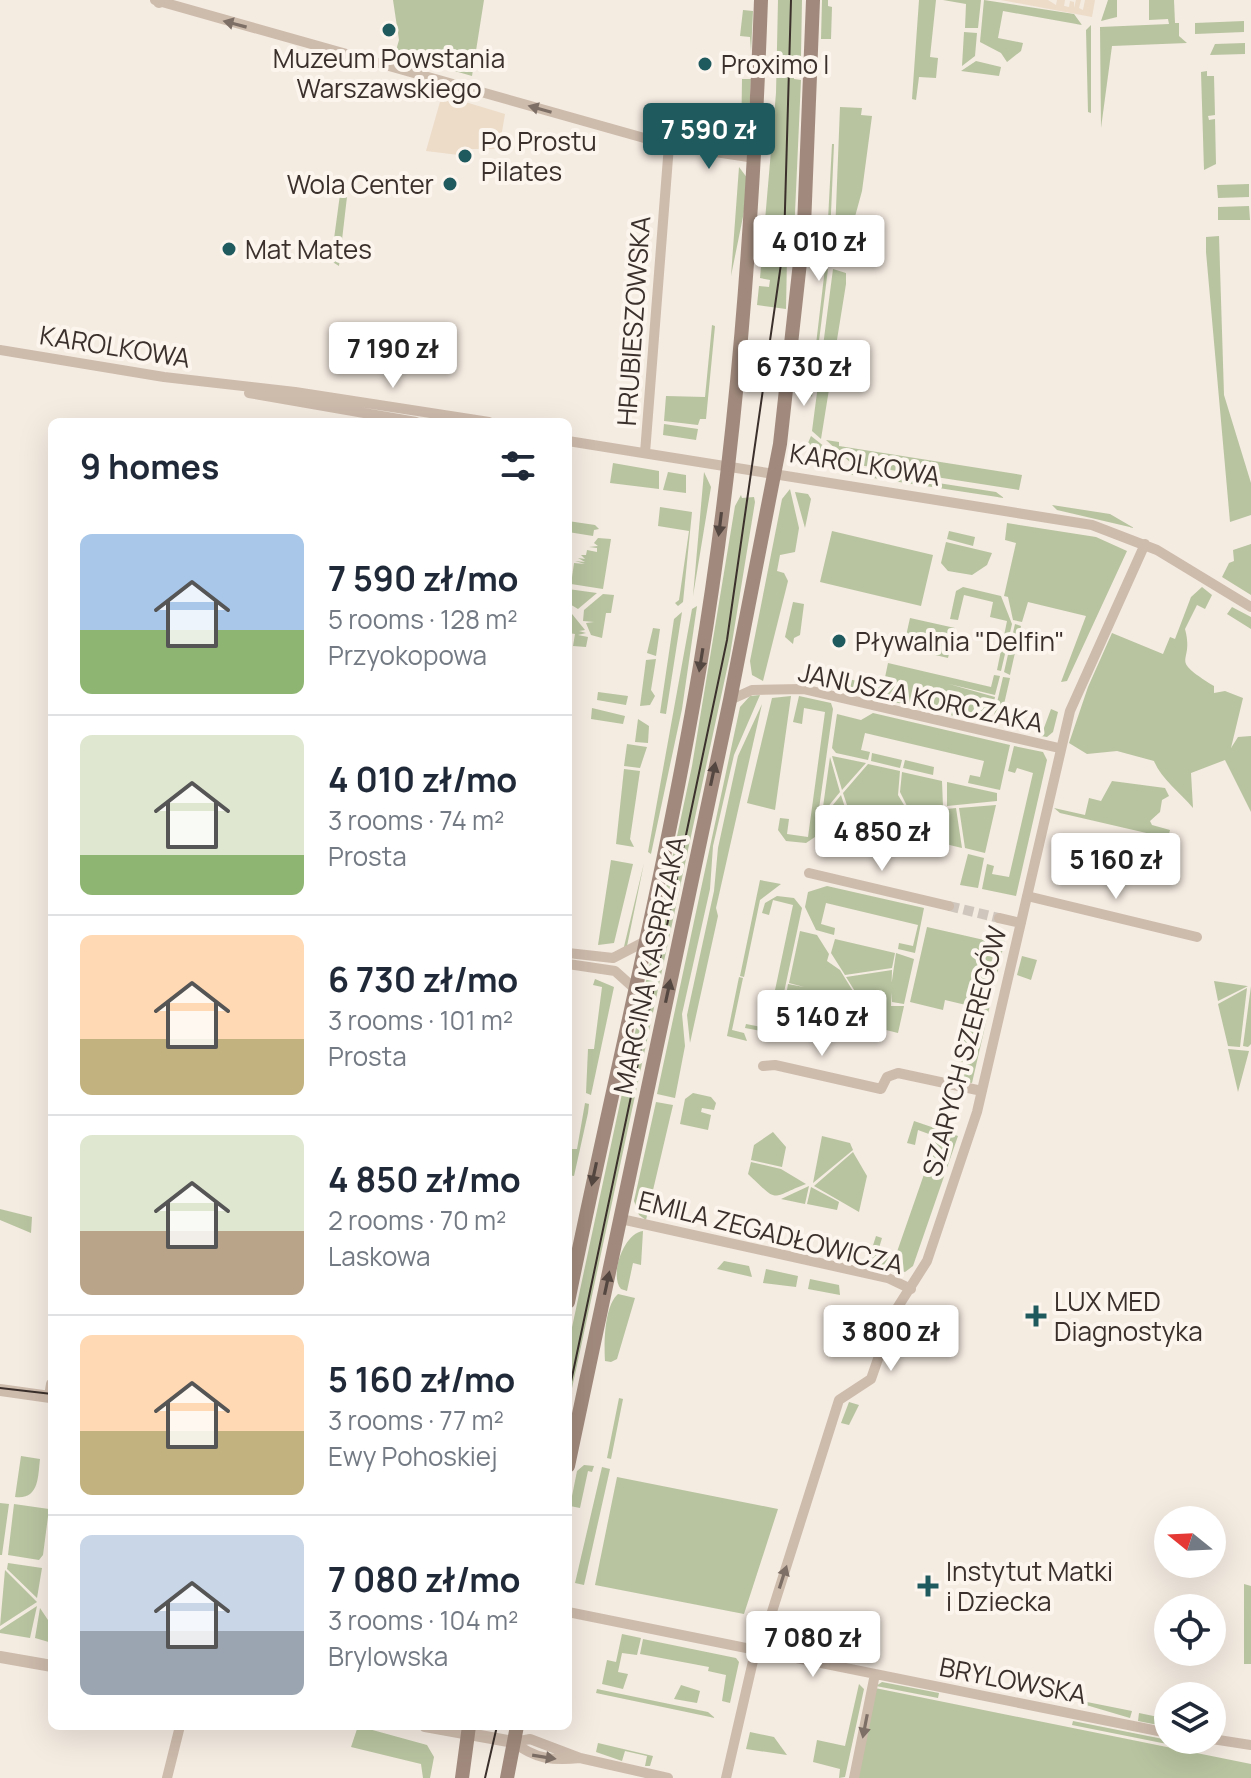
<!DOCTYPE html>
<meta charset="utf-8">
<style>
body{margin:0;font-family:Manrope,sans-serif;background:#f2f2f3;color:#1f2937;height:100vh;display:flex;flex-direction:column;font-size:30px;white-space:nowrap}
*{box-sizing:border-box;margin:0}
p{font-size:26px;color:#747a83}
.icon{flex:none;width:44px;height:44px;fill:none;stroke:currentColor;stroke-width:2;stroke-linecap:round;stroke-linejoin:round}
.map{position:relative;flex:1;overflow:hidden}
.panel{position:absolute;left:48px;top:418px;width:524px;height:1312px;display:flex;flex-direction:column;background:#fff;border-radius:12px;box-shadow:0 8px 32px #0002}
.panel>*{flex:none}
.needle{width:52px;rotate:288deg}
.tools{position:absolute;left:1154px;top:1506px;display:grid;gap:16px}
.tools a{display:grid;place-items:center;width:72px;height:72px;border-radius:50%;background:#fff;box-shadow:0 8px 32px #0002;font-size:40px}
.price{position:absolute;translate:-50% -68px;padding:0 18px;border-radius:8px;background:#fff;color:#222;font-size:26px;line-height:52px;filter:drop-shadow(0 2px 4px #0008)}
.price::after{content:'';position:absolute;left:50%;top:48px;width:24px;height:18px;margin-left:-12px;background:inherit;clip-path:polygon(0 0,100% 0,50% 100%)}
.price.selected{background:#1f5a5e;color:#fff}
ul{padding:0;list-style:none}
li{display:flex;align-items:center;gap:24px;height:200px;padding:0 32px}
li+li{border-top:2px solid #e0e1e3}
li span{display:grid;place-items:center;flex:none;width:224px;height:160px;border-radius:12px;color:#555}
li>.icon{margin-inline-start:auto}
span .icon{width:96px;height:96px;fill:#fffc;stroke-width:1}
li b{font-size:34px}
h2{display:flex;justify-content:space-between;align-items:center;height:96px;padding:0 32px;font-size:34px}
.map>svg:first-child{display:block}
.green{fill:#b8c4a0}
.plaza{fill:#ecdcc8}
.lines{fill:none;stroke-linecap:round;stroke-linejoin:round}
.minor-tunnel{stroke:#cfc6bd;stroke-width:10;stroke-dasharray:10 5;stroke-linecap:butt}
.minor{stroke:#cdbbac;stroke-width:10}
.tertiary{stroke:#cdbbac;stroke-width:12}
.secondary{stroke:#a18a7d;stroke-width:14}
.tram{stroke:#3b302b;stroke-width:2}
.oneway{fill:#7d6f65}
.oneway2{fill:#544640}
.poi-dot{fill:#1f5a5e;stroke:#fbf5ee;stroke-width:3}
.labels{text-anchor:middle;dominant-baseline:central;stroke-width:8;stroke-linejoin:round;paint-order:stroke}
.poi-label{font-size:26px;fill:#3b302b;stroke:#fbf5ee;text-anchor:start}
.street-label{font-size:26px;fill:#3b302b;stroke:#fbf5ee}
</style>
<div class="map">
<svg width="1251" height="1778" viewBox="0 0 1251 1778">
<rect width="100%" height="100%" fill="#f4ebe1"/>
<path class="green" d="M393,0H484L472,76L395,54L399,40Z
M778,0H802L801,56H794V79L801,80L793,257L787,258L786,309L757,305L759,286L769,287L770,280L760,278L776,93Z
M822,0H828V6L832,7L831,39H821Z
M919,0H936L930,57L938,58L936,78L919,77L916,100L912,99Z
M943,0H981L978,28H965L966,4Z
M984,0L1074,14L1082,25L1003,11L998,38L1023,43L1021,51L1007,62L1001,53L980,42Z
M1108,0H1117V17L1101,21Z
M1149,0H1174L1175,23H1179V36L1187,43L1112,46L1101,128L1100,27L1169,24L1168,19L1149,20Z
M743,10L753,11L751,52L750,37L740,36Z
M1244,21V32L1195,34V23Z
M1091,25V113L1088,112L1086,30Z
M964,32L977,33L975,56L962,66Z
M1245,43V54L1210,55L1215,44Z
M976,61L1001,67L999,76L961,71Z
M1207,71V76H1214L1215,115L1208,116L1209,120L1215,119L1216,164L1204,170L1201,72Z
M742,79H751L748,134L741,146Z
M840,107L862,108L861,115L872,116L862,191L850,235L847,260L834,259Z
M832,144H834L829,259L826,258Z
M739,167L748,179V192L731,276Z
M1249,184V197L1218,198L1217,185Z
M341,187L348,188L339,266L331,261Z
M1249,206L1250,220H1218V207Z
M1219,236L1224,395L1251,483V515L1230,522L1206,252V237Z
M825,268L828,269L812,397L810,395Z
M833,269L846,273V284L821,439L812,431Z
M712,325L715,326L706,419H700L698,425L664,421L666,396L705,397Z
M664,424L698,429L696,440L663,435Z
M811,436L844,462L810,456L808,443Z
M826,440L839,442V446L1022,475L1019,490L852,464Z
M613,463L659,471V489L610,483Z
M848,469L996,492L1004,498L847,474Z
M668,472L686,475V493L663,490Z
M704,472L711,487L693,596Z
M790,489L799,528L795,552L780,555L777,571L784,573L788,581L763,681L752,675L750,661L782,499Z
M795,492L808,494L811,499L805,528Z
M741,495L742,498L754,497L755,502L730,655L571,1393L568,1392V1346L692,766L735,506Z
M1052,505L1110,514L1134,528L1057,510Z
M660,507L692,512L683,602L678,606L675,603L679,600L689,531L658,526Z
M568,521L595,525L599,529L594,530L593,536L568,532Z
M1007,523L1096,537L1127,551L1067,681L1061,682L1086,616L1028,602L1022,622L1013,620L1008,597L1004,596L1016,543L1005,540Z
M832,531L933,555L921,606L820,582Z
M949,531L975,537L973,546L947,539Z
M598,538L611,539L603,589L571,584L574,563L585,564L575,561L585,562L578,558L585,559L581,555H586L587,550L597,552V548L589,547L598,546L594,543Z
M946,542L992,553L987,565L972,575L948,571L941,563Z
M1251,544V595L1222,577L1229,563L1234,561L1233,550Z
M963,587L1001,596L1012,624L1001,671L997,670L1007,621L990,617L993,602L964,595L958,620L950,619L956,591Z
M1202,587L1212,595L1205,609L1197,605L1185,629C1195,666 1166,656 1214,686V693L1225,691L1243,698L1231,748L1238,737L1251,736V812L1225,760L1191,773L1193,808C1180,792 1161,779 1154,761L1117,751L1087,754L1069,743L1088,687L1112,633L1163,654L1170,637L1175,639L1191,597Z
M568,589L597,593L578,609L568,603Z
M603,594L614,595L611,613H606L602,638L591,635L586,623L594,622L583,621L584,610Z
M793,602L804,604L800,635L794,638L793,644L785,637Z
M697,606L682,709L651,854L648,852L692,609Z
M1232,607L1251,617V629L1227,614Z
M568,609L585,630L579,631L586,633L578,635L588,637L586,647L573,646L575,634L568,633Z
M682,612L666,714L660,713L674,619Z
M910,618L955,628L948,658L914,650L916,639L906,636Z
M1015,624L1021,626L1010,675L1004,672Z
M653,628L660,629L656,656L647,653Z
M656,659L651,690L655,696L650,705L640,706L646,660Z
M888,663L991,687L994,675L1000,676L995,695L949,684L995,697L989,724L838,689L840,677L883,687Z
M1003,677L1010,678L999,726L992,724Z
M598,692L628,696L626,705L597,700Z
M760,695L734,755L713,846L710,889L682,1014L685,1046L675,1098L657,1094L740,707L750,696Z
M791,696L775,810L747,803L772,698Z
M799,696L831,703L833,709L815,837L806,843L786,841L778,830L780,818L789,819L787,834L808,837L825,712L804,708L802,724L793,722Z
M762,704L716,908L718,916L690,1043L687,1015L714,891L718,848L738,756Z
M592,708L625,716L623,724L591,719Z
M1051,709L1058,712L1053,732L1047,737L1041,736Z
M873,713L1010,745L1000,790L968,783L970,775L980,777L984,761L865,733L861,750L870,752L868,760L836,753L832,748L837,714L861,720Z
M638,719L649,726L648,743L635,742Z
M627,744L647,747L640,768L624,766Z
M1014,746L1043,752L1047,760L1016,896L982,889L987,864L994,866L992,874L1009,877L1033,773L1017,768L1015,773L1008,771Z
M872,753L902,760L900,768L871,761Z
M832,756L866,763L842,790Z
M830,757L840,792L822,814Z
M905,760L934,767L933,775L903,768Z
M868,764L900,771L898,795L907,810L851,817L843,793Z
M624,769L640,771L630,839L634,847L616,844Z
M902,772L942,781L943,807L908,808L900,792Z
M1112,781L1165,788L1169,796L1162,800L1160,812L1150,821L1152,825L1170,830L1168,838L1060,813L1054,808L1085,815L1089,798L1101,801Z
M947,782L997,793V801L947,806Z
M841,795L848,817L843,820L824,816Z
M996,805L985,853L965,848L959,808Z
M956,808L962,848L850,821L852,819Z
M968,854L984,858L978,888L960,885Z
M611,860L633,864L614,943L598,945Z
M644,863L626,951L622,955Z
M760,880L781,884L760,900L744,977L740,976Z
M827,886L924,908L915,953L898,949L899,943L913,946L918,925L826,903L821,924L835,928L834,935L816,930L805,907L808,892Z
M777,896L794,898L802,908L776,1030L772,1033L745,1028L746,1024L767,1028L793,905L773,900L769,915L762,913L765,903Z
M998,926L1006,934L1001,957L993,956L991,964L999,966L972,1083L963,1081L967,1063L953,1059L966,1005L945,1000L943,1010L910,1002L927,927L993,942Z
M800,931L817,935L829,954L827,961L840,970L875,1027L818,1014L820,1001L816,1014L794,1009L796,1001L803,1002L804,996L795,995L792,1008L784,1007L788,984L804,987L789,983Z
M835,939L895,953L892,968L845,975L831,953Z
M896,953L914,959L904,1004L892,1002L891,987Z
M1022,956L1037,960L1031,980L1017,975Z
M892,970L891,1006H904L898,1033L878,1028L846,977Z
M739,977L743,978L732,1030L744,1033L747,1041L727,1036Z
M595,979L614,987L591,1095L586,1093L588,1049H594L602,987L593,985Z
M1214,981L1247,986H1248L1218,1001Z
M1251,986V1044L1248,1047L1243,1046Z
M1247,988L1240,1047L1228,1046L1218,1004Z
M1228,1049L1249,1051L1238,1092Z
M693,1093L711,1097L716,1103L714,1110L702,1108L701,1112L711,1115L708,1130L680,1124L685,1099Z
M656,1102L673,1105L646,1220L639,1215L634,1201Z
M585,1103L589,1104L588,1113L574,1176L568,1175L569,1149H577Z
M914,1121L958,1136L913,1266L905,1272L891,1269L937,1137L918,1130L915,1145L907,1143Z
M773,1132L786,1147L782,1167L751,1160L754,1145Z
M822,1136L850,1143L853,1150L813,1183Z
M853,1152L867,1176L859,1212L814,1186Z
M751,1162L781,1169L806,1184C769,1198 780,1204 748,1174Z
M809,1186L805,1204L781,1199Z
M811,1187L839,1202L837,1210L807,1204Z
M0,1209L32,1217L31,1233L0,1220Z
M643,1231L641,1265L633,1263L627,1291L621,1289C609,1275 624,1233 643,1231Z
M876,1236L882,1238L879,1248L893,1253L888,1268L867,1264Z
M724,1261L749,1266L752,1277L717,1269Z
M766,1269L798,1276L796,1287L763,1283Z
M810,1279L839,1285L840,1295L808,1289Z
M618,1294L635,1298L617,1359L611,1362L605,1361C604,1344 604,1306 618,1294Z
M619,1398L623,1399L611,1459L607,1458Z
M849,1402L859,1405L849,1425L841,1423Z
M21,1456L40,1459C38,1477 39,1500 15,1497Z
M584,1465L594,1466L592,1472L588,1471L580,1508L570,1506L577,1471Z
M602,1467L610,1469L584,1585L575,1583Z
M617,1477L778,1509L744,1614L595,1585Z
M0,1503L9,1504L2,1555H0Z
M14,1504L49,1509L43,1555L39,1560L8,1555Z
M8,1563L42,1568L37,1598L7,1569Z
M5,1570L37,1602L0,1626Z
M1244,1584L1251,1586V1664H1244Z
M37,1606L30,1638L0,1633V1630Z
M40,1608L52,1626V1643L35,1638Z
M622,1634L641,1638L637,1655L622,1653L618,1672L628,1674L623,1689L602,1684L607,1660L616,1662Z
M643,1639L736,1658L739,1662L730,1703L722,1701L726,1675L708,1671L709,1667L640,1654Z
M882,1682L939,1693L938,1698L876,1686Z
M859,1684L864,1689L845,1777L839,1778L840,1769L813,1762L817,1740L845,1746Z
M681,1685L700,1691L697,1703L674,1699Z
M875,1688L1251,1764V1778H857Z
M597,1689L708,1712L715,1718L596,1693Z
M1087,1702L1132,1711L1130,1718L1086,1705Z
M1139,1713L1168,1719V1727L1138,1721Z
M1073,1721L1168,1740L1167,1744L1072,1725Z
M358,1726L427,1745L434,1757L430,1778H423L421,1764L351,1747Z
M750,1732L774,1737L787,1755L746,1749Z
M598,1743L653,1756L650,1766H645L647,1756L625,1751L622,1761L596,1752Z"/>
<path class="plaza" d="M1001,0H1048L1056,5L1057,0H1065L1064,6L1069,7L1070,1L1074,2V8L1076,0H1081L1079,8L1083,10L1085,0H1095L1092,17Z
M442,95L505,114L499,149H460L459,155L426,151Z"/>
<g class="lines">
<path class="minor-tunnel" d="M949,906L999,918"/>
<path class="minor" d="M155,0L669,145L755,158
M0,350L164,377L295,392L489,422
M249,393L416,422
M568,441L1092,525L1157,550L1251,607
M645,453L669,145
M730,700L752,690L803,689L1059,748
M809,873L949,906
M1027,896L1197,937
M999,918L1021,923
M568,953L613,958L644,942
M568,964L615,971L634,988
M763,1066L775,1065L881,1089L887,1077L898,1073L982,1091
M621,1219L888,1278L911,1289
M568,1612L1168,1733
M1212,1739L1251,1745
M514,1742L530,1739L580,1758L668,1778
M514,1742C534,1759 554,1761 580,1758
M167,1778L180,1726
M726,1778L753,1661L764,1637L839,1400L871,1379L894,1313L927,1261L977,1112L1070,711L1145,544
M854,1778L875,1674"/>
<path class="tertiary" d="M159,2V0
M0,1390L50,1397L52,1384
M0,1657L52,1666
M425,1726L514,1742"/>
<path class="secondary" d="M568,1302C611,1090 664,879 700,666C737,446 753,223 761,0
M568,1466L730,700L780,444L804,226L813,0
M462,1778L469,1726
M507,1778L517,1726"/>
<path class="tram" d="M0,1388L52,1394
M568,1396L727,640L784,243L791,0
M485,1778L497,1726"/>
</g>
<defs><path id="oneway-solid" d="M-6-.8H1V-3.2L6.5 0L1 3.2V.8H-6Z" transform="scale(2)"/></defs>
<g class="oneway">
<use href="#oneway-solid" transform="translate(235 24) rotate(-165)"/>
<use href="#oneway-solid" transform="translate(540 109) rotate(-164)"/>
<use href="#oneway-solid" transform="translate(783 1577) rotate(-72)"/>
<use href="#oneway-solid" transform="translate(865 1726) rotate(101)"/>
<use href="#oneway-solid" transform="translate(544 1757) rotate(9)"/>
</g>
<g class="oneway2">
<use href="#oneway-solid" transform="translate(720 524) rotate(97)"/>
<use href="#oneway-solid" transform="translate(701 660) rotate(99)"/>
<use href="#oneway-solid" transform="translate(713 774) rotate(-78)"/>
<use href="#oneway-solid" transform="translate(668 991) rotate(-78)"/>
<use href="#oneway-solid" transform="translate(594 1174) rotate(102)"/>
<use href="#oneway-solid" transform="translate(607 1283) rotate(-78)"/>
</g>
<g class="poi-dot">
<circle cx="389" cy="30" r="8"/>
<circle cx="705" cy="64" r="8"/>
<circle cx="465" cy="156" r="8"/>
<circle cx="450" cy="184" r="8"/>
<circle cx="229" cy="249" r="8"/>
<circle cx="839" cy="641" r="8"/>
<path d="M1032 1304h8v8h8v8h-8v8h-8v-8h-8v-8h8z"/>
<path d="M924 1574h8v8h8v8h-8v8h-8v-8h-8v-8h8z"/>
</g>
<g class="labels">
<g class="poi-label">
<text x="389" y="58" text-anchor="middle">Muzeum Powstania<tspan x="389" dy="30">Warszawskiego</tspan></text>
<text x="721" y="64">Proximo I</text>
<text x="481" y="141">Po Prostu<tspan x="481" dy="30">Pilates</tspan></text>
<text x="434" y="184" text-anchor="end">Wola Center</text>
<text x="245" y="249">Mat Mates</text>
<text x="855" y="641">Pływalnia "Delfin"</text>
<text x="1054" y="1301">LUX MED<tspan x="1054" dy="30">Diagnostyka</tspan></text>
<text x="946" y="1571">Instytut Matki<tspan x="946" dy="30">i Dziecka</tspan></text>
</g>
<g class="street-label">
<text transform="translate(633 321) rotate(-86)">HRUBIESZOWSKA</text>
<text transform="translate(115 346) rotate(9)">KAROLKOWA</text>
<text transform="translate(865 464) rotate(9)">KAROLKOWA</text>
<text transform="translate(921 697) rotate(12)">JANUSZA KORCZAKA</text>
<text transform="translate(649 965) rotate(-78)">MARCINA KASPRZAKA</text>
<text transform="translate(964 1051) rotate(-75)">SZARYCH SZEREGÓW</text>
<text transform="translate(771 1232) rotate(14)">EMILA ZEGADŁOWICZA</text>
<text transform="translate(1013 1680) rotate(11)">BRYLOWSKA</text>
</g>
</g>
</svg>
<div class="tools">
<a><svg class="needle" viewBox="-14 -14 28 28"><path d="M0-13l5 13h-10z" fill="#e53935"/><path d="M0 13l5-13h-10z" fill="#747a83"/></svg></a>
<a><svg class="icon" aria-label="locate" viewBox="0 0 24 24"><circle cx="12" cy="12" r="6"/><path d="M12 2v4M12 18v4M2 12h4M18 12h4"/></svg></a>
<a><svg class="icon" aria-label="layers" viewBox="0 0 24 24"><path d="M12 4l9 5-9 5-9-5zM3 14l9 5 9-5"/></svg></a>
</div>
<b class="price selected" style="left:709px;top:171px">7 590 zł</b>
<b class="price" style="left:819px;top:283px">4 010 zł</b>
<b class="price" style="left:393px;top:390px">7 190 zł</b>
<b class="price" style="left:804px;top:408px">6 730 zł</b>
<b class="price" style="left:882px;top:873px">4 850 zł</b>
<b class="price" style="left:1116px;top:901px">5 160 zł</b>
<b class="price" style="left:822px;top:1058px">5 140 zł</b>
<b class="price" style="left:891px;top:1373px">3 800 zł</b>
<b class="price" style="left:813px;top:1679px">7 080 zł</b>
<section class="panel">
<h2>9 homes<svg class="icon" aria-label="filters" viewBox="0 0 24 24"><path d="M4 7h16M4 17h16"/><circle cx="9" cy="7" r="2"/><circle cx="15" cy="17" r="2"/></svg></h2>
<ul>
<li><span style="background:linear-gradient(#a9c7e8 60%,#8fb573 0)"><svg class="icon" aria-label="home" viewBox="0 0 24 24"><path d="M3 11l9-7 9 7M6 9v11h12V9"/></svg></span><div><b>7 590 zł/mo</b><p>5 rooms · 128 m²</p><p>Przyokopowa</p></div></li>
<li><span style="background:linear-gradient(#dfe7d0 75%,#8fb573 0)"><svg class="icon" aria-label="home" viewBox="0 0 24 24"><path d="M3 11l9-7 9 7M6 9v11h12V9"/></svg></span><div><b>4 010 zł/mo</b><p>3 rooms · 74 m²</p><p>Prosta</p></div></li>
<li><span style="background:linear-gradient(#ffd9b3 65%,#c2b280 0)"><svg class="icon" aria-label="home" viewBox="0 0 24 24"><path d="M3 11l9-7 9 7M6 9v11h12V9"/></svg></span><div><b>6 730 zł/mo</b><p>3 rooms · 101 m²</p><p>Prosta</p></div></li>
<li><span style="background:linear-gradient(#dfe7d0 60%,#b9a48a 0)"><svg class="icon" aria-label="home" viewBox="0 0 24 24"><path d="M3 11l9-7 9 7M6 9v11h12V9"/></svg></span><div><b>4 850 zł/mo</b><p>2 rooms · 70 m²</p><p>Laskowa</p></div></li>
<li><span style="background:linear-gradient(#ffd9b3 60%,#c2b280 0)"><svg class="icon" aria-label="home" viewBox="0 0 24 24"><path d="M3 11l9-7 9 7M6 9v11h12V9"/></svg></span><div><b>5 160 zł/mo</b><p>3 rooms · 77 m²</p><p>Ewy Pohoskiej</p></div></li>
<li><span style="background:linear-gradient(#c9d6e8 60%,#9aa5b1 0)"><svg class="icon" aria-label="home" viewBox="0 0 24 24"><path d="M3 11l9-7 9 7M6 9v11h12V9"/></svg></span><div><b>7 080 zł/mo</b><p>3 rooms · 104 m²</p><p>Brylowska</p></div></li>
</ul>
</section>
</div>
